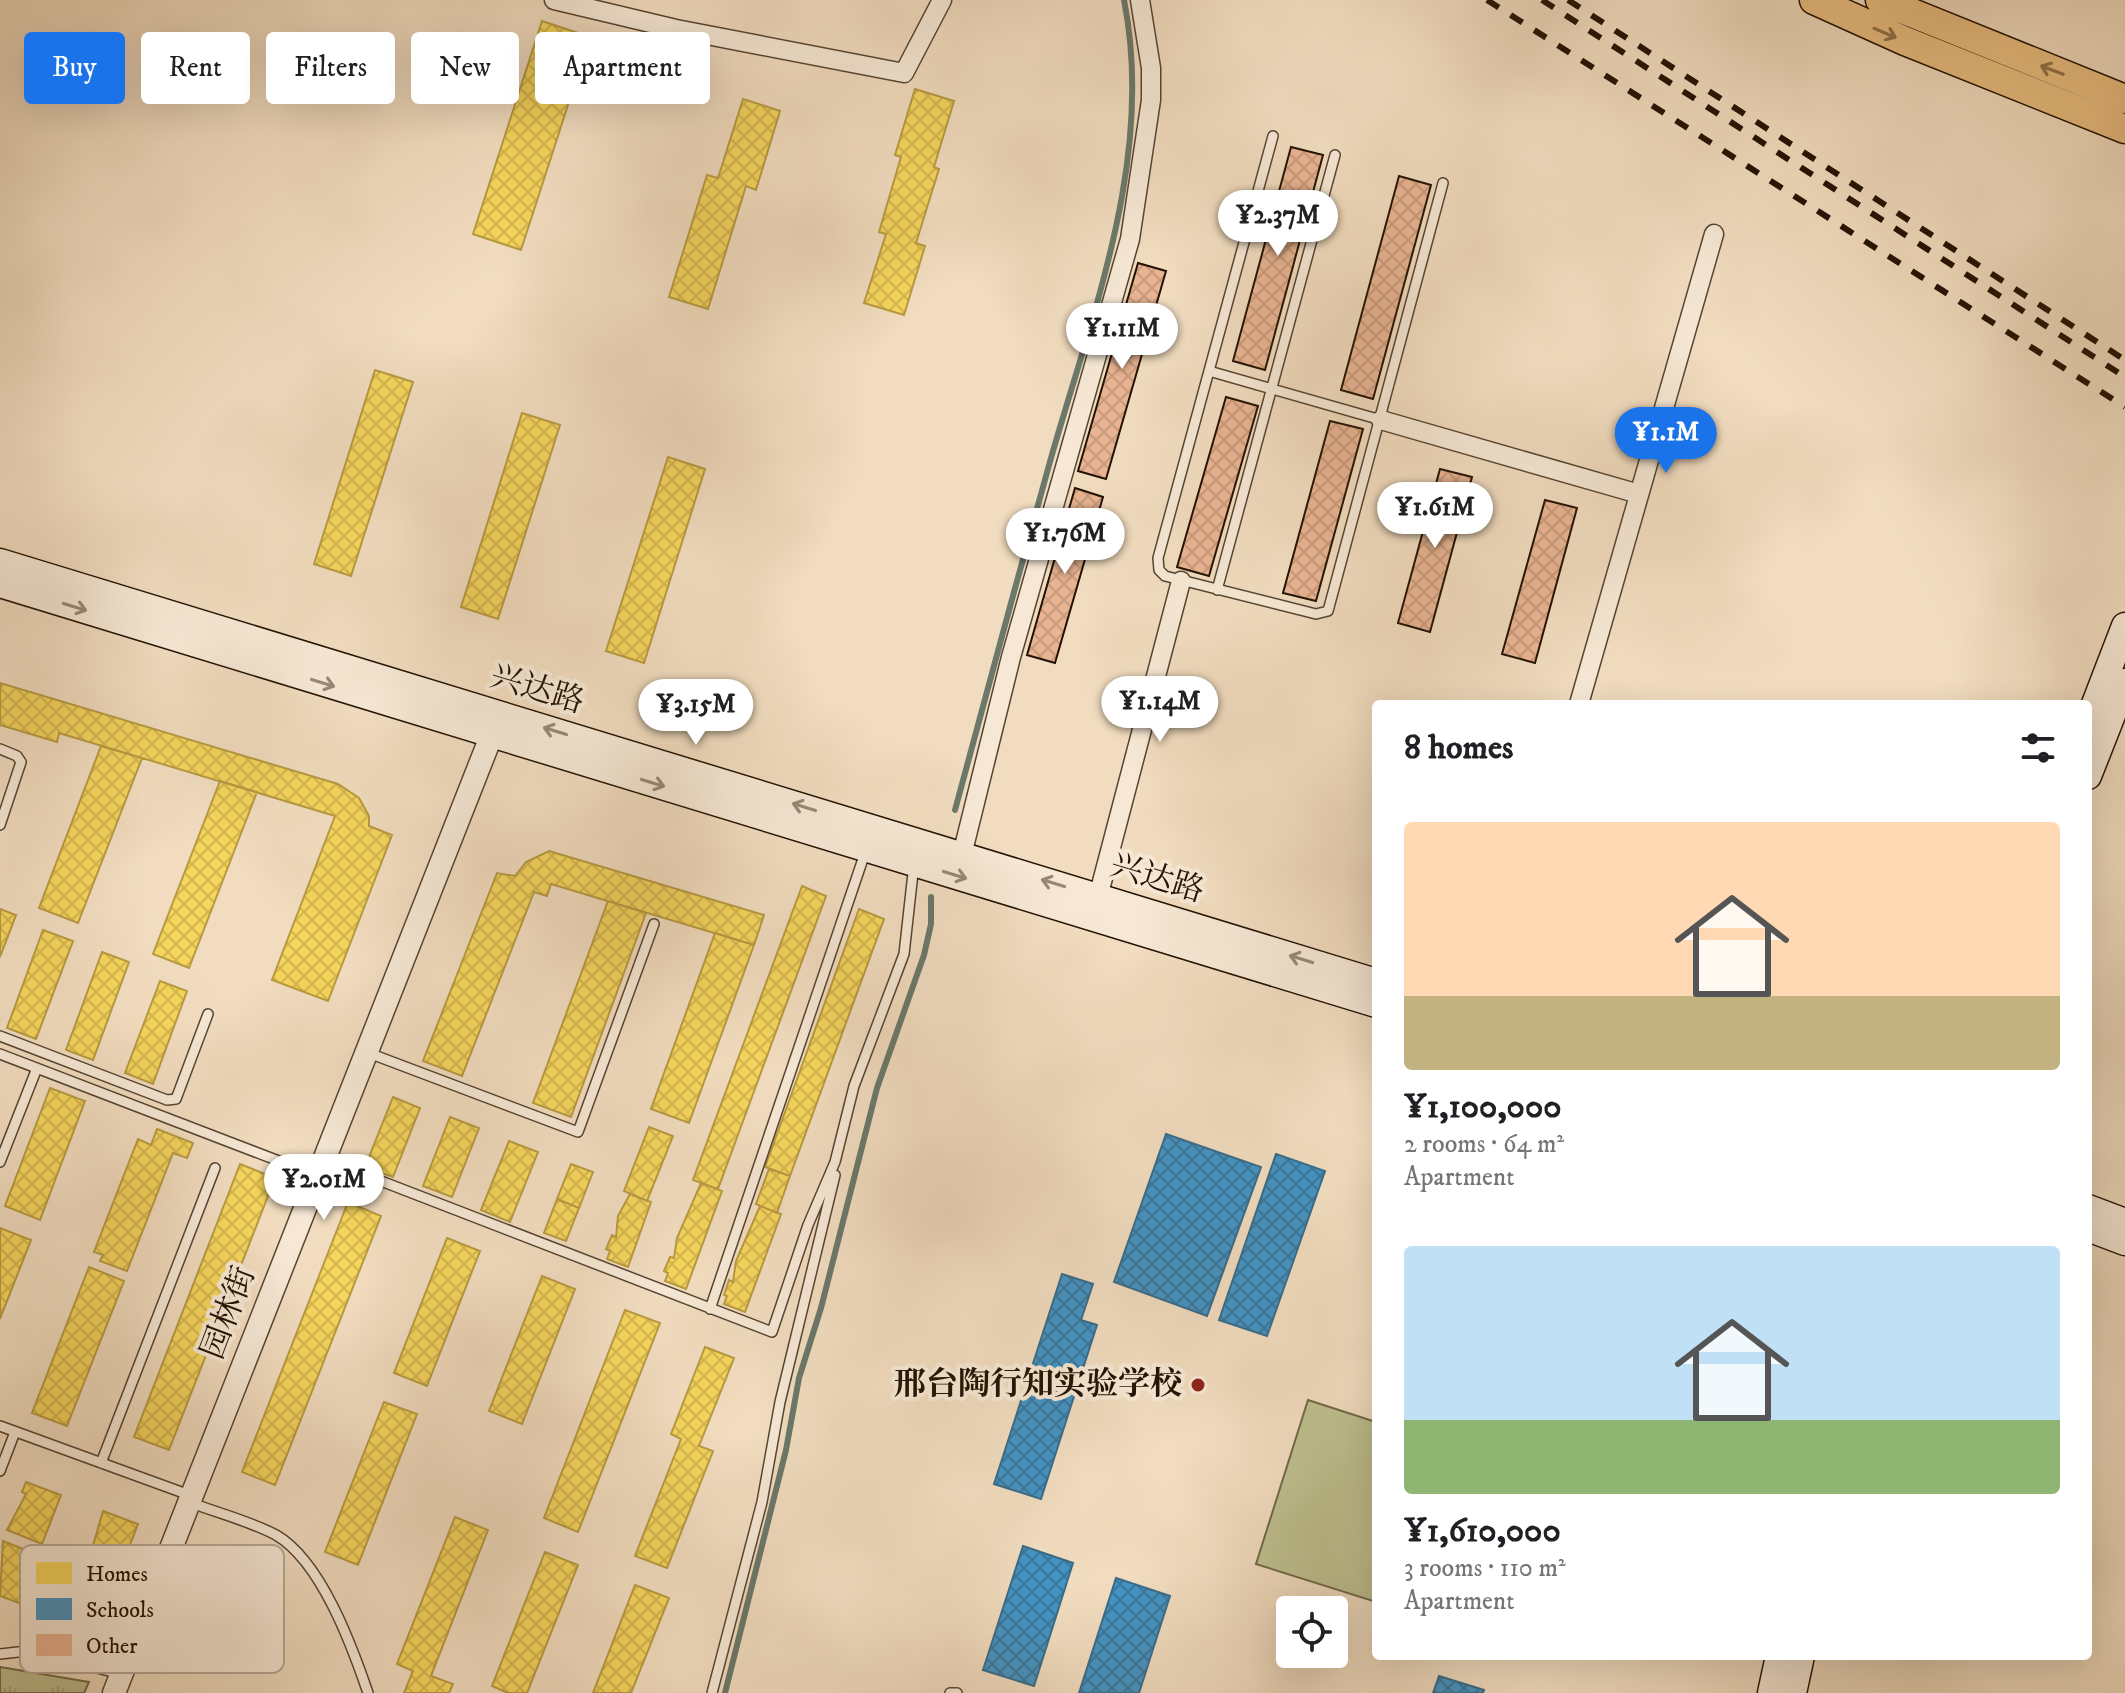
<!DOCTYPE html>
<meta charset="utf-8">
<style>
body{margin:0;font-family:"IM FELL DW Pica","Noto Serif SC",serif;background:#f2f2f2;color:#202124;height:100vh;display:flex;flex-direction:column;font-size:30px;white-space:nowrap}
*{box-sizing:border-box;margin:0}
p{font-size:26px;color:#757577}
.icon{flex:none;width:44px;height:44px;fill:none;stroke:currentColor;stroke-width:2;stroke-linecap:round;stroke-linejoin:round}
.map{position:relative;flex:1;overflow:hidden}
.side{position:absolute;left:1372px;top:700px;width:720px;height:960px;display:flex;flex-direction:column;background:#fff;border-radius:8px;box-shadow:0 8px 32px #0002}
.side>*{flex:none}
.guide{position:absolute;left:24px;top:32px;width:760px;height:72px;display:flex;gap:16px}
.controls{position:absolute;left:1276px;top:1596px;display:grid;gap:16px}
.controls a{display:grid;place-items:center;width:72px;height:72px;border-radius:8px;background:#fff;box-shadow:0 8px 32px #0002;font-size:40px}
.price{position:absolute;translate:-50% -68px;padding:0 18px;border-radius:28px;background:#fff;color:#222;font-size:26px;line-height:52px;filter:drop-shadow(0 2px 4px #0008)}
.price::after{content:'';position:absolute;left:50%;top:48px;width:24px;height:18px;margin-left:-12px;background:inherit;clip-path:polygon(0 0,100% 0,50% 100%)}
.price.on{background:#1a73e8;color:#fff}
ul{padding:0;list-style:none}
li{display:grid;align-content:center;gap:16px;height:424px;padding:0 32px}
li span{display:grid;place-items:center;height:248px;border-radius:8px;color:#555}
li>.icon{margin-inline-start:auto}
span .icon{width:144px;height:144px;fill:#fffc;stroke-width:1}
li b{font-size:34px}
h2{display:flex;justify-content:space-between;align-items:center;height:96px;padding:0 32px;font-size:34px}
.chip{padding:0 28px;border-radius:8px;background:#fff;box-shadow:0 8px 32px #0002;font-size:28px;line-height:72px}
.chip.on{background:#1a73e8;color:#fff}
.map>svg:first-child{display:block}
.grass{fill:url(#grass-tufts);stroke:#706849;stroke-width:2}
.pitch{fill:#bebf8f;stroke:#706849;stroke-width:2}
.homes{fill:url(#homes-cross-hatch);stroke:#b79a41;stroke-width:2}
.schools{fill:url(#schools-cross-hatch);stroke:#396c89;stroke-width:2}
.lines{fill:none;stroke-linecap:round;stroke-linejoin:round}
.stream{stroke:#6b786a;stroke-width:6}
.building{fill:url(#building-cross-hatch);stroke:#231203;stroke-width:2}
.service-casing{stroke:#564432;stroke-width:12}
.minor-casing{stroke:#564432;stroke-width:21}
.tertiary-casing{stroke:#564432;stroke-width:25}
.secondary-casing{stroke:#231203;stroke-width:29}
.primary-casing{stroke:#231203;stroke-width:31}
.service{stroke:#f6e8d5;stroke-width:9}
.minor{stroke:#f6e8d5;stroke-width:18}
.tertiary{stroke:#f6e8d5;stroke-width:22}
.secondary{stroke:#f6e8d5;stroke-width:26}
.primary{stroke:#e8be80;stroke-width:28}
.rail{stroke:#231203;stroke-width:6;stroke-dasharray:14 14;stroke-linecap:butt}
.oneway{stroke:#8f7148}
.oneway2{stroke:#978876}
.poi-dot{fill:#8f2418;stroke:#f6e8d5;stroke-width:3}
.labels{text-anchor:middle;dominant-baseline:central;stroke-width:8;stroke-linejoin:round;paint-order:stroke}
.street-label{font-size:32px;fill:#231203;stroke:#f6e8d5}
.poi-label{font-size:32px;font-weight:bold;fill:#231203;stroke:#f6e8d5;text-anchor:end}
.key{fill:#f6e8d5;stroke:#b7a896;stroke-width:2}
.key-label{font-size:22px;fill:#231203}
</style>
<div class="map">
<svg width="2125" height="1693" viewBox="0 0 2125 1693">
<defs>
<pattern id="grass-tufts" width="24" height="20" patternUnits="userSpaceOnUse" patternTransform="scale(2)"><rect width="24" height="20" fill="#bebf8f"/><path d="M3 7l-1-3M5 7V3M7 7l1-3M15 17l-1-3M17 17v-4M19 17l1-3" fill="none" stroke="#a3a37a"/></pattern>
<pattern id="homes-cross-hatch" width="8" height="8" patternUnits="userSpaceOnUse" patternTransform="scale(2)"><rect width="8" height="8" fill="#f6d55c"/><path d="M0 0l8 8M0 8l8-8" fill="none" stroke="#d3b64e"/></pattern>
<pattern id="schools-cross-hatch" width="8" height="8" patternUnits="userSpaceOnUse" patternTransform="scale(2)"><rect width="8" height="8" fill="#4393c3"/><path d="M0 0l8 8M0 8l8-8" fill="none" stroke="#38779c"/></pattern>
<pattern id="building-cross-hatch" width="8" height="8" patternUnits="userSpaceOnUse" patternTransform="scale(2)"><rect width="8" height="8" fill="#e9b492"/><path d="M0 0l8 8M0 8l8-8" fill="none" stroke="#c89a7c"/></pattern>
</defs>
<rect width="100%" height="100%" fill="#f1dcbf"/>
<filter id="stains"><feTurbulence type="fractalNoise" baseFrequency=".0025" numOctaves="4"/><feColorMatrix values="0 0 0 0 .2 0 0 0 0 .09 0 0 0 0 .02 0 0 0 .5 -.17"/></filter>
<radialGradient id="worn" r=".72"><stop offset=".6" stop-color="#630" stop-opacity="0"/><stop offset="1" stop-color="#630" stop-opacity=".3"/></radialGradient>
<path class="grass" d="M0,1667L89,1682L84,1693H0Z"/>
<path class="pitch" d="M1308,1400L1376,1422V1602L1256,1564Z"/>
<path class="homes" d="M542,21L590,37L521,250L473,234Z
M915,89L954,101L934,167L939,169L916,243L925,246L904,315L864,303L886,234L879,232L901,157L895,155Z
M743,99L780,111L756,190L746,186L708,309L669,297L707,175L718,178Z
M375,370L413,382L351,576L314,564Z
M522,413L560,425L498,619L461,607Z
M668,457L705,469L644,663L606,651Z
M0,683L338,784L359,798L369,816V826L392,835L328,1001L272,980L335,816L59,733L57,742L0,725Z
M101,746L142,758L78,923L39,908Z
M220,781L257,792L189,968L153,954Z
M549,851L764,915L754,945L551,884L547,896L534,892L462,1076L423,1061L497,873L515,876L526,862Z
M802,886L826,896L718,1189L693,1180Z
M608,901L646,913L571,1117L533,1103Z
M0,909L16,915L0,957Z
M859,909L884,919L790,1176L765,1167Z
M43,930L73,941L36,1039L7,1028Z
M715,933L754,945L689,1123L651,1109Z
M102,952L129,962L93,1060L66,1050Z
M160,981L187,991L153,1084L125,1073Z
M50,1088L85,1101L40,1220L5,1206Z
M393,1097L420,1108L393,1177L365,1167Z
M450,1117L479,1128L452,1197L423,1186Z
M649,1127L673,1136L647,1201L624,1191Z
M157,1129L193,1143L187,1158L173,1153L127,1271L100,1261L103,1255L94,1252L138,1139L151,1145Z
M509,1141L538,1152L510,1222L481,1210Z
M240,1164L275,1178L169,1450L134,1437Z
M571,1164L593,1172L579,1208L557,1199Z
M769,1169L790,1176L777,1213L756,1204Z
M701,1183L722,1191L686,1289L665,1281L668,1273L664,1271L670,1257L674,1258L677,1238Z
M630,1194L651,1202L628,1267L607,1259L610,1251L606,1249L612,1235L616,1237L618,1216Z
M557,1199L579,1208L566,1241L544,1233Z
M348,1202L381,1216L275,1485L242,1472Z
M760,1206L781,1214L745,1312L724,1304L727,1296L724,1295L729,1280L733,1282L736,1261Z
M0,1228L31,1240L0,1319Z
M447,1238L480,1251L427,1386L394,1373Z
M89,1267L124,1281L67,1426L32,1413Z
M542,1276L575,1289L522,1424L489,1411Z
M625,1310L660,1323L578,1532L544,1518Z
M705,1347L734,1358L699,1446L713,1451L667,1568L635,1556L681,1439L671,1434Z
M384,1402L417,1414L358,1565L325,1552Z
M26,1482L61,1495L42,1544L7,1530L26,1494L22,1492Z
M103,1511L138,1524L119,1573L84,1559L89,1548L92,1549Z
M455,1517L488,1530L431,1676L453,1684L449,1693H404L413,1671L397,1664Z
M3,1541L38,1555L19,1603L0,1596Z
M545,1552L578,1565L527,1693H508L492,1686Z
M635,1585L669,1598L631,1693H593Z"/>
<path class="schools" d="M1166,1134L1261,1167L1207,1316L1114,1282Z
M1276,1154L1325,1171L1267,1336L1219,1320Z
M1062,1274L1093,1284L1081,1320L1097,1325L1041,1499L994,1484Z
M1023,1546L1073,1563L1034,1686L983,1670Z
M1116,1578L1170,1596L1139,1693H1079Z
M1439,1676L1484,1690L1483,1693H1433Z"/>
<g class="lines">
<path class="stream" d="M955,810C987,693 1018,575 1051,458C1093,311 1155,155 1124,0
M725,1693L786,1450L799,1378L821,1308L877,1088L924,955L931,924V897"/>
</g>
<path class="building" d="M1291,147L1323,155L1265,370L1233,361Z
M1399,176L1431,185L1373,399L1341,390Z
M1138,263L1166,271L1106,479L1078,471Z
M1226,397L1258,406L1209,576L1177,567Z
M1330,421L1363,429L1316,601L1283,593Z
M1440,469L1472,477L1430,632L1398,623Z
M1075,488L1103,497L1055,663L1027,655Z
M1545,500L1577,508L1535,663L1502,654Z"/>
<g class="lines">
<defs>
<path id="service" d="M1273,136L1158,558L1159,570L1165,576L1316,614L1328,611L1443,183
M1209,371L1381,420
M1217,590L1335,155
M0,749L17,756L21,762L0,825
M0,1036L167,1100L176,1099L208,1014
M366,1052L578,1132L654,924
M0,1054L318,1176
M324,1159L772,1332L808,1225L835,1162L854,1086L904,954L914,864
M0,1162L37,1068
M710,1309L866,850
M0,1426L192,1496
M101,1463L215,1168
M0,1471L15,1432
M189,1502C217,1513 250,1521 276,1535C321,1561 352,1646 368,1693
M0,1654L27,1651L121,1674
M712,1693L762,1502L780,1402L835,1175
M950,1693H957"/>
<path id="minor" d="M554,0L676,29L904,73L942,0
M1381,420L1639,494
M1579,704L1714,234
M962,855L1011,657L1130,239L1151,100V68L1140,0
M1098,897L1181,581"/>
<path id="tertiary" d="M114,1693L492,734"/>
<path id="secondary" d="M0,562L1376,982
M0,584L1376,1004
M2088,722L2125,626
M2088,776L2125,682
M2088,1208L2125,1222
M2088,1228L2125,1242
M1771,1693L1779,1656
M1793,1693L1801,1656"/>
<path id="primary" d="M1814,0L1905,41L2125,129
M1880,0L2125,99"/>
</defs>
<use href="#service" class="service-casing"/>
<use href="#minor" class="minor-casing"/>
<use href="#tertiary" class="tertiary-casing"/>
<use href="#secondary" class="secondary-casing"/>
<use href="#primary" class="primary-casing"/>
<use href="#service" class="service"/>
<use href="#minor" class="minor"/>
<use href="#tertiary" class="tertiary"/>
<use href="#secondary" class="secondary"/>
<use href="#primary" class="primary"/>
<path class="rail" d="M1487,0L2125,407
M1542,0L2125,377
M1568,0L2125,360"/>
</g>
<defs><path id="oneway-shaft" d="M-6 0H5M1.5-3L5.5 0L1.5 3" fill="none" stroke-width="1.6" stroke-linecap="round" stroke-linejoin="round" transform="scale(2)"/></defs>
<g class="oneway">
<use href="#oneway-shaft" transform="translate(1885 33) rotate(23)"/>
<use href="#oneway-shaft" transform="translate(2052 70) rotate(-159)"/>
</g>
<g class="oneway2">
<use href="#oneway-shaft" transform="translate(75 607) rotate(17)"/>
<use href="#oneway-shaft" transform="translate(323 683) rotate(17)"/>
<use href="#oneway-shaft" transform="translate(555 731) rotate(-163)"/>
<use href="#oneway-shaft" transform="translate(653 783) rotate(17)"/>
<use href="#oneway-shaft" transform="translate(804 807) rotate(-163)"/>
<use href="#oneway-shaft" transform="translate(955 875) rotate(17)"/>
<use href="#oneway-shaft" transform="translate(1053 883) rotate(-163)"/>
<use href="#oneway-shaft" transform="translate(1301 959) rotate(-163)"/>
</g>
<circle class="poi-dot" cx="1198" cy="1385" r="8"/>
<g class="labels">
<g class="street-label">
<text transform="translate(537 690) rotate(17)">兴达路</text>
<text transform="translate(1157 879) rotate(17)">兴达路</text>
<text transform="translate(229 1313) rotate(-69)">园林街</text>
</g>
<g class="poi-label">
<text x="1182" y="1385">邢台陶行知实验学校</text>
</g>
</g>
<rect x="20" y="1545" width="264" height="128" rx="12" class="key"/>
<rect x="36" y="1562" width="36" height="22" fill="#f6d55c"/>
<rect x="36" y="1598" width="36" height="22" fill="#4393c3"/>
<rect x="36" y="1634" width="36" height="22" fill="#e9b492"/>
<g class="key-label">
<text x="86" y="1581">Homes</text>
<text x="86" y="1617">Schools</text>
<text x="86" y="1653">Other</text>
</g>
<rect width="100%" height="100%" filter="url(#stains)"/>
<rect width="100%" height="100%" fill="url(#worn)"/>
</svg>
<div class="controls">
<a><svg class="icon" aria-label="locate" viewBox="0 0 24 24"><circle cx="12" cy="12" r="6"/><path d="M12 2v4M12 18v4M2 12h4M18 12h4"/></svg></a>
</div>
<b class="price" style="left:1278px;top:258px">¥2.37M</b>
<b class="price" style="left:1122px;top:371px">¥1.11M</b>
<b class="price on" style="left:1666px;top:475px">¥1.1M</b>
<b class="price" style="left:1435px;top:550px">¥1.61M</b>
<b class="price" style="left:1065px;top:576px">¥1.76M</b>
<b class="price" style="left:1160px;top:744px">¥1.14M</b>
<b class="price" style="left:696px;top:747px">¥3.15M</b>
<b class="price" style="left:324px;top:1222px">¥2.01M</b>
<div class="guide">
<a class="chip on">Buy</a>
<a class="chip">Rent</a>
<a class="chip">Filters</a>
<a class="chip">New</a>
<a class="chip">Apartment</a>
</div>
<section class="side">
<h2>8 homes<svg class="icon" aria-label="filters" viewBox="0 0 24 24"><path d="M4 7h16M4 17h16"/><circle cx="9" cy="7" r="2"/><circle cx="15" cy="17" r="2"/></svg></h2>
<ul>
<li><span style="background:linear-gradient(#ffd9b3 70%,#c2b280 0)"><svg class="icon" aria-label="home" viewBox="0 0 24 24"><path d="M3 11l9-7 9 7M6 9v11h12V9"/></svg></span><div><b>¥1,100,000</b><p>2 rooms · 64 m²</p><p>Apartment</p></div></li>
<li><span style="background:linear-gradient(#bfe0f5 70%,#8fb573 0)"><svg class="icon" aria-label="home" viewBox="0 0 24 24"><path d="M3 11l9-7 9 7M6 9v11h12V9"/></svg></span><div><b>¥1,610,000</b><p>3 rooms · 110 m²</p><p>Apartment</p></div></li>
</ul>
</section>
</div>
